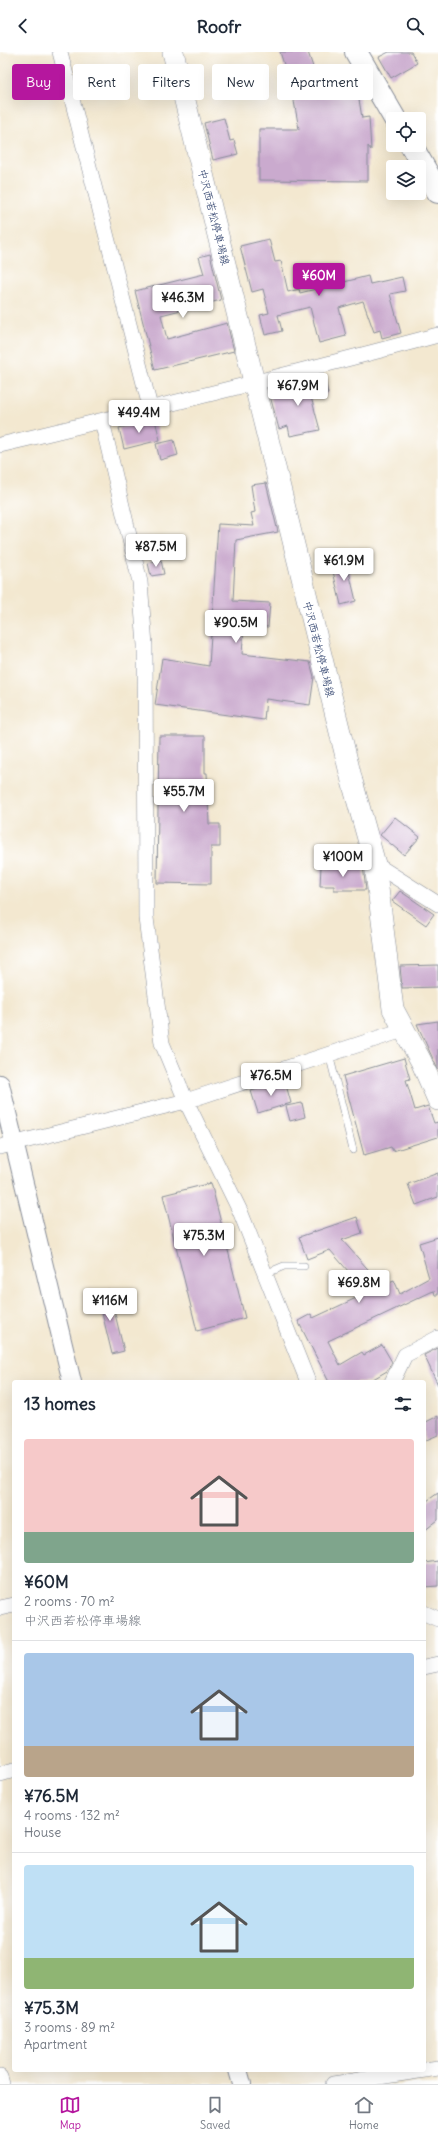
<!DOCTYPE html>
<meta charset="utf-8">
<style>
body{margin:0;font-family:Delius,"Klee One",sans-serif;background:#f6f6f7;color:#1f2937;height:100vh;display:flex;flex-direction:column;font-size:15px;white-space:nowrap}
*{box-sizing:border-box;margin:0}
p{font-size:13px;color:#747a83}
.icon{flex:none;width:22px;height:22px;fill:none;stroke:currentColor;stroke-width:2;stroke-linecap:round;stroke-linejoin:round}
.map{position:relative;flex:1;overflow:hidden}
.sheet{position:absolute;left:12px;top:1328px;width:414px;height:692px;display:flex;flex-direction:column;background:#fff;border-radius:4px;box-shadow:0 4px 16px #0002}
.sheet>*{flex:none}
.top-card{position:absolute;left:12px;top:12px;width:414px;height:36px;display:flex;gap:8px}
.tools{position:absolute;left:386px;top:60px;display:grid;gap:8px}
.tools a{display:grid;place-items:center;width:40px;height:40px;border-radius:4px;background:#fff;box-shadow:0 4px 16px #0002;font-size:20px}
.price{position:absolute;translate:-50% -34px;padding:0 9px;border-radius:4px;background:#fff;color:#222;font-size:13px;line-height:26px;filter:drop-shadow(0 1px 2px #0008)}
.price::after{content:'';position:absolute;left:50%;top:24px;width:12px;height:9px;margin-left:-6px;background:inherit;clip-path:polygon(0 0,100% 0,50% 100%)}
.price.on{background:#b5179e;color:#fff}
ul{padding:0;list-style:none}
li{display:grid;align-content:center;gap:8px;height:212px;padding:0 12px}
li+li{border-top:1px solid #e0e1e3}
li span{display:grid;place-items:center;height:124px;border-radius:4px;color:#555}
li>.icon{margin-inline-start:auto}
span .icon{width:72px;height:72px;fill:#fffc;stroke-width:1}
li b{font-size:17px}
h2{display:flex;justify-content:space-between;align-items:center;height:48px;padding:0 12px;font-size:17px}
.pill{padding:0 14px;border-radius:4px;background:#fff;box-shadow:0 4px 16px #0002;font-size:14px;line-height:36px}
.pill.on{background:#b5179e;color:#fff}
header{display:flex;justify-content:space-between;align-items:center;height:52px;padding:0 12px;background:#fff;font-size:18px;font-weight:800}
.menu{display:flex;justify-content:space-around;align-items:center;height:56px;border-top:1px solid #e0e1e3;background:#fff;font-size:11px;color:#747a83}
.menu a{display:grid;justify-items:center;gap:2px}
.menu .on{color:#b5179e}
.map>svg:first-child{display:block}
.building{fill:#caaace}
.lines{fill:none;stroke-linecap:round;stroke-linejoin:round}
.service-casing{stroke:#878c97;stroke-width:8}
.minor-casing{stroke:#878c97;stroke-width:16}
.tertiary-casing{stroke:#878c97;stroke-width:20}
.secondary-casing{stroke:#878c97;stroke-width:22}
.trunk-casing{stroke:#878c97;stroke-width:24}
.service{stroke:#fff;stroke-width:7}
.minor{stroke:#fff;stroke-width:15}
.tertiary{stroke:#fff;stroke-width:18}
.secondary{stroke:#fff;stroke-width:21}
.trunk{stroke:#fff;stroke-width:22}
.labels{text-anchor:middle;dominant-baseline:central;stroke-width:4;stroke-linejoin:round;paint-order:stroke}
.street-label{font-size:11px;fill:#1b2f5e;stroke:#fff}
</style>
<header><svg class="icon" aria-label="back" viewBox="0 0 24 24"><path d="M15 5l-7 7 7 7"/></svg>Roofr<svg class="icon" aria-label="search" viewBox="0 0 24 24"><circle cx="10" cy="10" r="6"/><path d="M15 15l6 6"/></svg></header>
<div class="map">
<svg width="438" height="2032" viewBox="0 0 438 2032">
<rect width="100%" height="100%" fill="#fff"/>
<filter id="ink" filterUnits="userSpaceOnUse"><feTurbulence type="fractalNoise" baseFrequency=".025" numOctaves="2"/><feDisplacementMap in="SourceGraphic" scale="8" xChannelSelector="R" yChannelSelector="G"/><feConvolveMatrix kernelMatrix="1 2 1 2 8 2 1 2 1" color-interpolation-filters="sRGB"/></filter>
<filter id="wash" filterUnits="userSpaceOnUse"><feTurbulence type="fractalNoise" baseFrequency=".012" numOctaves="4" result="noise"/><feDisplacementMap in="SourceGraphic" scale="16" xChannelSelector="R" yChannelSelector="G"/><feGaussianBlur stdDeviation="0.9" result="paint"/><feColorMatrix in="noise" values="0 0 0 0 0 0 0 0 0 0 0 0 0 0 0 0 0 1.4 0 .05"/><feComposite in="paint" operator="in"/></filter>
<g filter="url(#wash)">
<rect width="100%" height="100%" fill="#f3e8d0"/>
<g id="blocks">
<path class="building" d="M280,0H308L318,30L352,24L355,42L358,41L362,66L369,65L371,98L368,94V129L259,128V77H299L289,21L287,22Z
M389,0H411L417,11L391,26L379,5Z
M224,66L230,89L234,88L238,102L213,108L204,71Z
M269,187L275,210L281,209L288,240L299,237L300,241L368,224L370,232L402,225L405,239L390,242L401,281L382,286L380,278L374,280L363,249L339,256L346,284L319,291L310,255L278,263L282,279L265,283L260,263L269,261L263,237L252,240L240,194Z
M210,202L221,248L161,263L167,287L227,271L234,299L155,318L135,239L204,222L199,205Z
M325,327L328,342L311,345L320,378L290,384L288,374L279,377L269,340Z
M155,368L160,388L124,397L119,376Z
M174,388L178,403L160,408L156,392Z
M266,431L278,480L236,488L233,549L270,551L268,575L244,574L242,602L310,610L314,625L310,653L266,647L264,668L155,653L162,606L209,614L218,472L254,474L251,461L255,460L251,433Z
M346,507L356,549L341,553L331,511Z
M161,508L164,522L151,524L148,511Z
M159,684H205V721H207L209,772H220V795H211V832L157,831Z
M395,765L420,785L404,803L380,783Z
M321,814H363L366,838H334V834H320Z
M400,839L434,862L426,873L392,849Z
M438,913V935L402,936L400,914Z
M438,969V1018L417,972Z
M404,1006L410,1027L406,1028L415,1058L428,1054L434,1071L438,1070V1085L393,1099L391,1095L364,1103L343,1024Z
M280,1030L281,1035L286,1033L291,1051L258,1061L251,1039Z
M302,1051L305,1065L290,1069L286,1054Z
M438,1121V1145L416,1153L408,1132Z
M211,1131L245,1266L197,1279L163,1143Z
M357,1165L362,1181L342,1188L382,1233L394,1228L400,1242L429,1226L419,1191L438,1185V1243H435L434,1239L431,1240L328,1289L340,1313L362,1300L364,1303L382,1293L392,1310L387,1319L368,1330H329L298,1269L311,1262L313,1266L367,1241L330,1198L307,1207L299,1185Z
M109,1237L124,1299L112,1302L97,1240Z
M438,1296V1333L424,1303Z
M438,1364V1383L424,1389V1371Z
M438,1441V1468L424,1479V1451Z
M438,1509V1534L424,1535V1511Z"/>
</g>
</g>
<g filter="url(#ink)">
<use href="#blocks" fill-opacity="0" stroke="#878c97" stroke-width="1"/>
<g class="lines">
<defs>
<path id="service" d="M329,1002L353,1098
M265,1222L284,1214H304"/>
<path id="minor" d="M60,0L150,355
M102,369L140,530L145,593L146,866L162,991L186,1049L240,1159L308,1330
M0,393C146,358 292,322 438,283
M375,812L438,852
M0,1095L186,1049L403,978
M392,1330L405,1303L438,1286
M0,1556L14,1553
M424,1561L438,1567
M424,1615L438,1612
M0,1722L14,1718
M0,2025L2,2032
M333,2032L438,2016"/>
<path id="tertiary" d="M0,1032L72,1330
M238,2018L242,2032"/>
<path id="secondary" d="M173,0L352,729L375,812L393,957L421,1009L438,1048"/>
<path id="trunk" d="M356,0L395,67
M411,93L438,140"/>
</defs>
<use href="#service" class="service-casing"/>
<use href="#minor" class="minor-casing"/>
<use href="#tertiary" class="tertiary-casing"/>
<use href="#secondary" class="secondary-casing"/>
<use href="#trunk" class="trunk-casing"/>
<use href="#service" class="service"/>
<use href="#minor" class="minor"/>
<use href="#tertiary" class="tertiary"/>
<use href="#secondary" class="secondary"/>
<use href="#trunk" class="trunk"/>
</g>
</g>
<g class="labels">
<g class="street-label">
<text transform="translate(214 165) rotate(76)">中沢西若松停車場線</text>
<text transform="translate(319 597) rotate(76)">中沢西若松停車場線</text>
</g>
</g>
</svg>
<div class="tools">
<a><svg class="icon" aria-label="locate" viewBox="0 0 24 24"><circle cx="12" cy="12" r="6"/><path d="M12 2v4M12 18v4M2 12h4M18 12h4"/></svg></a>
<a><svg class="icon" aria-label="layers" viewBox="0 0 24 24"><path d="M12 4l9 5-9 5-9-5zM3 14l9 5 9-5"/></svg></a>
</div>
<b class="price on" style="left:319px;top:245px">¥60M</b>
<b class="price" style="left:183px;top:267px">¥46.3M</b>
<b class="price" style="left:298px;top:355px">¥67.9M</b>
<b class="price" style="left:139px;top:382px">¥49.4M</b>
<b class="price" style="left:156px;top:516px">¥87.5M</b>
<b class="price" style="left:344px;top:530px">¥61.9M</b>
<b class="price" style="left:236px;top:592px">¥90.5M</b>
<b class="price" style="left:184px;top:761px">¥55.7M</b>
<b class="price" style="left:343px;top:826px">¥100M</b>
<b class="price" style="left:271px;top:1045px">¥76.5M</b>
<b class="price" style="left:204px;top:1205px">¥75.3M</b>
<b class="price" style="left:359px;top:1252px">¥69.8M</b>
<b class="price" style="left:110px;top:1270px">¥116M</b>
<div class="top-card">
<a class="pill on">Buy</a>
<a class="pill">Rent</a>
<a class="pill">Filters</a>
<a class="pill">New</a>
<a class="pill">Apartment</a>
</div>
<section class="sheet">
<h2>13 homes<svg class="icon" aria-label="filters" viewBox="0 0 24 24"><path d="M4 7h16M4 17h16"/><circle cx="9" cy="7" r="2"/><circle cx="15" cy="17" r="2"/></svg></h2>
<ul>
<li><span style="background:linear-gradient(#f6c9c9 75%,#7fa58c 0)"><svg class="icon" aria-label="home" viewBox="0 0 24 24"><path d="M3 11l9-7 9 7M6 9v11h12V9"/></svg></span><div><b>¥60M</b><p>2 rooms · 70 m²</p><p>中沢西若松停車場線</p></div></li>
<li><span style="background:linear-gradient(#a9c7e8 75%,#b9a48a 0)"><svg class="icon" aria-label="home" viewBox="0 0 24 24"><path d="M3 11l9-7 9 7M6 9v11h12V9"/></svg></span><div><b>¥76.5M</b><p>4 rooms · 132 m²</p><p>House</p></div></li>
<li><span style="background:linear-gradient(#bfe0f5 75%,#8fb573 0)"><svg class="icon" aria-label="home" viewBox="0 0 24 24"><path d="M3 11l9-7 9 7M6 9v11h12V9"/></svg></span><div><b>¥75.3M</b><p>3 rooms · 89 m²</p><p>Apartment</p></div></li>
</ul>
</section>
</div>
<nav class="menu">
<a class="on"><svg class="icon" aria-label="map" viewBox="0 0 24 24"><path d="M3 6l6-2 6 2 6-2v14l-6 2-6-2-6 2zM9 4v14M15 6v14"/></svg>Map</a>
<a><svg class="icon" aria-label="saved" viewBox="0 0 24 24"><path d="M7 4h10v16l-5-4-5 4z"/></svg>Saved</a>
<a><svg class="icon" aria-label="home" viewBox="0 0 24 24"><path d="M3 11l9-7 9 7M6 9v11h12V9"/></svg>Home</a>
</nav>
